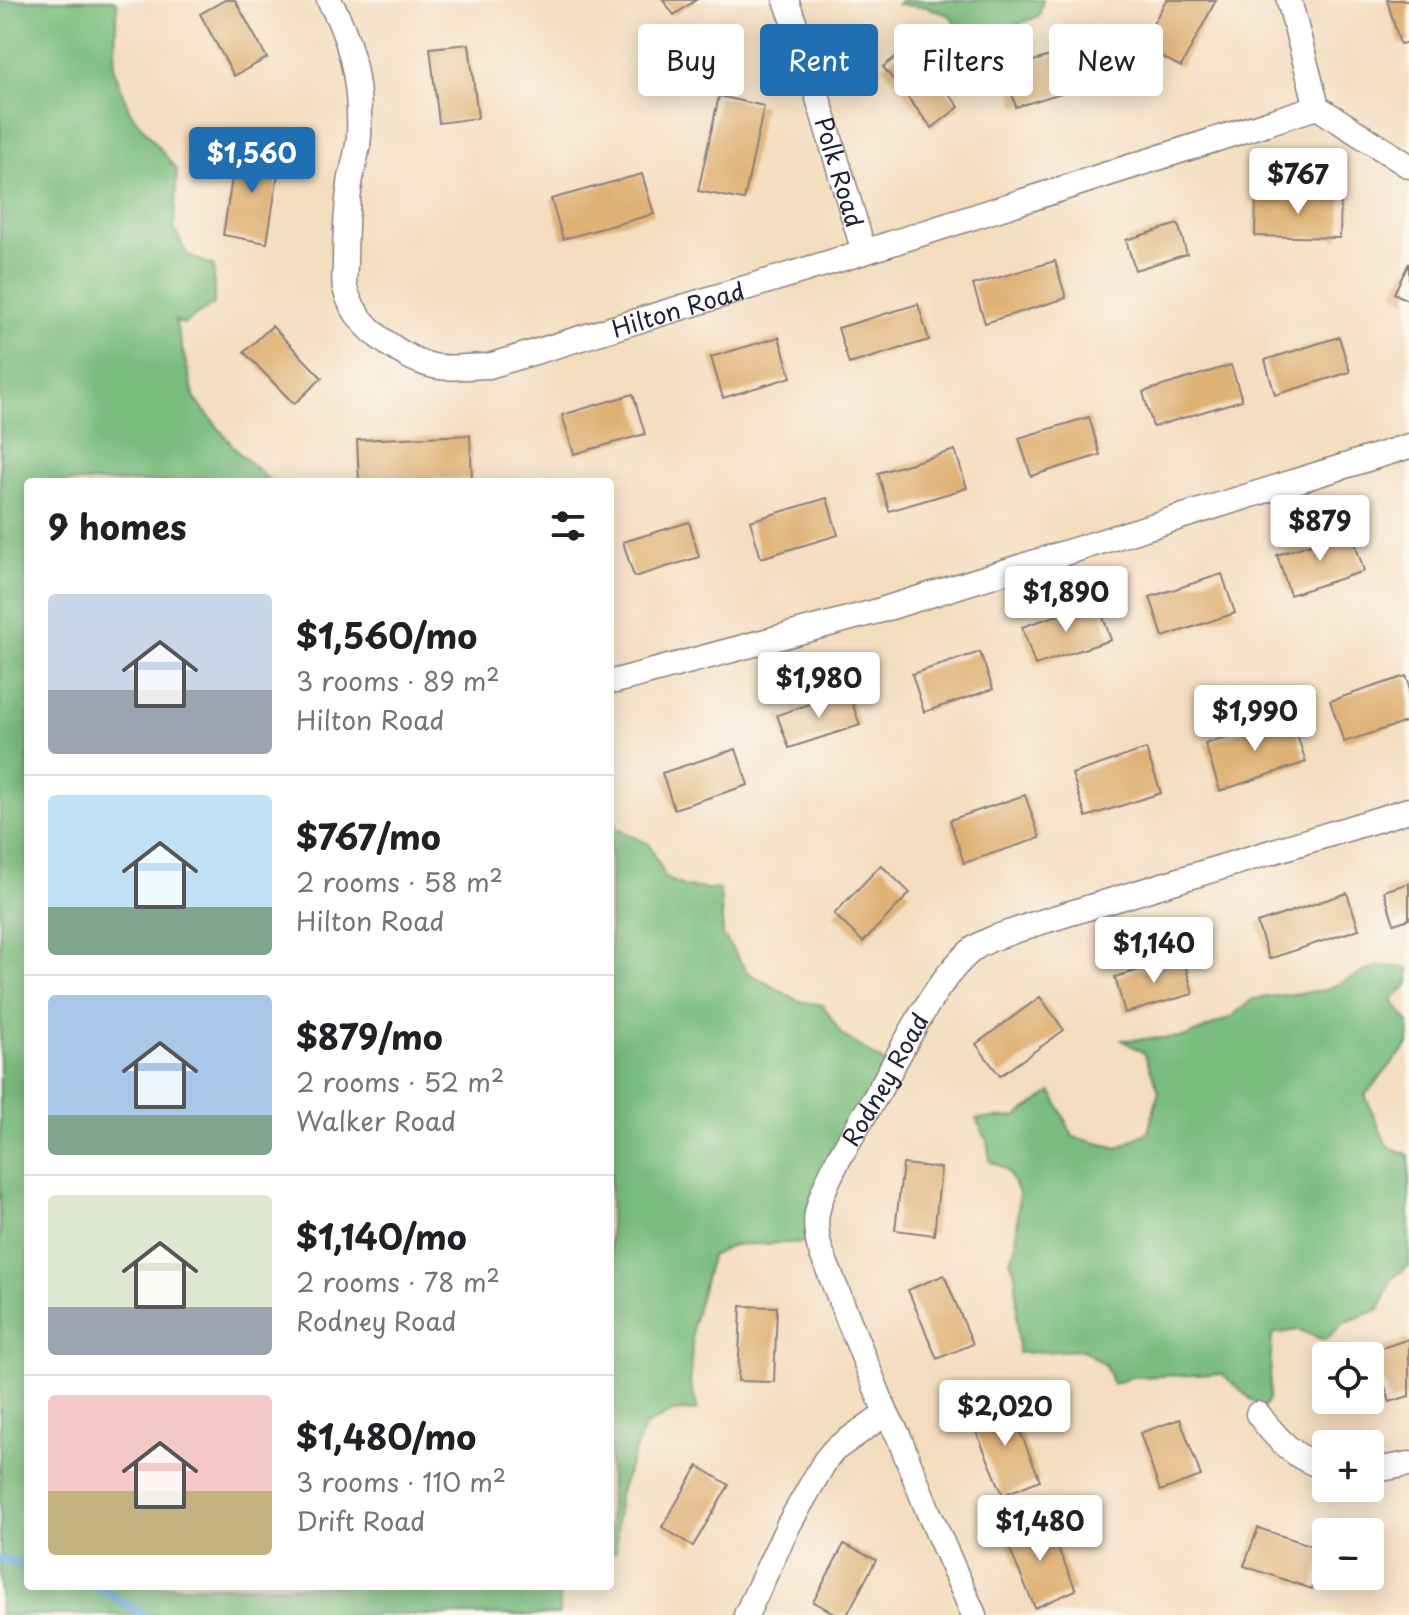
<!DOCTYPE html>
<meta charset="utf-8">
<style>
body{margin:0;font-family:"Playpen Sans",sans-serif;background:#f2f2f2;color:#202124;height:100vh;display:flex;flex-direction:column;font-size:30px;white-space:nowrap}
*{box-sizing:border-box;margin:0}
p{font-size:26px;color:#757577}
.icon{flex:none;width:44px;height:44px;fill:none;stroke:currentColor;stroke-width:2;stroke-linecap:round;stroke-linejoin:round}
.map{position:relative;flex:1;overflow:hidden}
.panel{position:absolute;left:24px;top:478px;width:590px;height:1112px;display:flex;flex-direction:column;background:#fff;border-radius:8px;box-shadow:0 4px 20px #0003}
.panel>*{flex:none}
.banner{position:absolute;left:638px;top:24px;width:650px;height:72px;display:flex;gap:16px}
.buttons{position:absolute;left:1312px;top:1342px;display:grid;gap:16px}
.buttons a{display:grid;place-items:center;width:72px;height:72px;border-radius:8px;background:#fff;box-shadow:0 4px 20px #0003;font-size:40px}
.price{position:absolute;translate:-50% -68px;padding:0 18px;border-radius:8px;background:#fff;color:#222;font-size:26px;line-height:52px;filter:drop-shadow(0 2px 4px #0008)}
.price::after{content:'';position:absolute;left:50%;top:48px;width:24px;height:18px;margin-left:-12px;background:inherit;clip-path:polygon(0 0,100% 0,50% 100%)}
.price.active{background:#1f6fb2;color:#fff}
ul{padding:0;list-style:none}
li{display:flex;align-items:center;gap:24px;height:200px;padding:0 24px}
li+li{border-top:2px solid #e0e0e0}
li span{display:grid;place-items:center;flex:none;width:224px;height:160px;border-radius:8px;color:#555}
li>.icon{margin-inline-start:auto}
span .icon{width:96px;height:96px;fill:#fffc;stroke-width:1}
li b{font-size:34px}
h2{display:flex;justify-content:space-between;align-items:center;height:96px;padding:0 24px;font-size:34px}
.chip{padding:0 28px;border-radius:8px;background:#fff;box-shadow:0 4px 20px #0003;font-size:28px;line-height:72px}
.chip.active{background:#1f6fb2;color:#fff}
.map>svg:first-child{display:block}
.forest{fill:#79bc7e;stroke:#4e6f5c;stroke-width:2}
.lines{fill:none;stroke-linecap:round;stroke-linejoin:round}
.stream{stroke:#68a9dc;stroke-width:9}
.building{fill:#dfb175}
.minor-casing{stroke:#8b807d;stroke-width:27}
.minor{stroke:#fff;stroke-width:24}
.labels{text-anchor:middle;dominant-baseline:central;stroke-width:6;stroke-linejoin:round;paint-order:stroke}
.street-label{font-size:24px;fill:#22223b;stroke:#fbf7ec}
</style>
<div class="map">
<svg width="1409" height="1615" viewBox="0 0 1409 1615">
<rect width="100%" height="100%" fill="#fbf7ec"/>
<filter id="ink" filterUnits="userSpaceOnUse"><feTurbulence type="fractalNoise" baseFrequency=".0125" numOctaves="2"/><feDisplacementMap in="SourceGraphic" scale="16" xChannelSelector="R" yChannelSelector="G"/><feConvolveMatrix kernelMatrix="1 2 1 2 8 2 1 2 1" color-interpolation-filters="sRGB"/></filter>
<filter id="wash" filterUnits="userSpaceOnUse"><feTurbulence type="fractalNoise" baseFrequency=".006" numOctaves="4" result="noise"/><feDisplacementMap in="SourceGraphic" scale="32" xChannelSelector="R" yChannelSelector="G"/><feGaussianBlur stdDeviation="1.8" result="paint"/><feColorMatrix in="noise" values="0 0 0 0 0 0 0 0 0 0 0 0 0 0 0 0 0 1.4 0 .05"/><feComposite in="paint" operator="in"/></filter>
<g filter="url(#wash)">
<rect width="100%" height="100%" fill="#f4ddbf"/>
<path class="forest" d="M0,0H113L117,3L114,69L130,112L177,170L174,228L188,256L214,266V304L183,324L175,320L195,399L237,451L271,482H28V1586H564L560,1594L559,1615H0Z
M901,0H1043L1039,16L996,33L981,60L964,43L951,16L927,7L897,5Z
M610,795L611,813L617,829L649,844L666,878L685,887L720,890L723,935L747,972L799,1001L823,1005L841,1034L891,1067L820,1196L815,1242L733,1245L711,1256L693,1324L690,1382L698,1410L672,1412L644,1427L618,1497L616,1552L610,1553Z
M1378,966L1409,968V983L1392,1000L1409,1023V1044L1365,1095L1387,1146L1409,1155V1266L1392,1278L1380,1309L1344,1323L1324,1340L1299,1330L1272,1334L1269,1400L1262,1409L1222,1374L1132,1377L1113,1384L1105,1365L1083,1350L1018,1353L1016,1277L1010,1259L1016,1248L1019,1193L1006,1169L990,1161L987,1140L976,1119L1016,1117L1052,1092L1073,1137L1118,1148L1148,1132L1159,1091L1144,1053L1122,1040L1186,1037L1231,1017L1253,999L1325,990Z"/>
<g class="lines">
<path class="stream" d="M0,1559L28,1567
M95,1586L144,1615"/>
</g>
<g id="blocks">
<path class="building" d="M225,0H235L267,58L234,76L200,14Z
M663,0H696L674,15Z
M1166,0H1216L1181,67L1141,46Z
M1387,0H1409V42L1400,44Z
M469,44L478,118L439,123L430,48Z
M1088,44L1100,81L1016,107L1005,70Z
M911,45L959,107L932,128L883,67Z
M719,96L764,106L744,200L698,191Z
M237,147L281,155L267,243L223,235Z
M642,174L654,214L563,239L551,199Z
M1256,193L1341,195L1340,238L1255,236Z
M1178,224L1187,254L1135,270L1126,240Z
M1055,261L1066,298L985,323L973,285Z
M1409,263V301L1394,293Z
M918,304L929,340L849,364L838,328Z
M272,326L322,378L294,404L244,352Z
M779,337L791,377L723,398L711,357Z
M1339,337L1350,372L1275,395L1265,360Z
M1231,365L1242,400L1153,427L1143,392Z
M633,394L645,434L574,454L562,415Z
M1089,417L1100,455L1031,476L1019,438Z
M470,435L472,479L359,482L357,440Z
M955,450L967,488L889,511L878,473Z
M827,498L838,535L761,558L750,521Z
M689,522L699,557L634,577L623,542Z
M1351,531L1364,571L1290,595L1277,555Z
M1222,574L1235,613L1163,637L1150,597Z
M1098,602L1111,640L1035,665L1022,627Z
M980,652L993,689L924,712L912,674Z
M1406,676L1409,683V721L1344,742L1330,701Z
M848,691L860,725L789,748L777,715Z
M1291,716L1306,762L1220,791L1205,744Z
M736,749L748,785L674,809L662,773Z
M1146,749L1161,793L1086,817L1072,774Z
M1025,795L1040,838L964,863L950,820Z
M881,865L910,893L863,942L834,914Z
M1409,883V919L1394,924L1384,891Z
M1347,893L1359,929L1269,959L1257,923Z
M1183,957L1193,994L1125,1013L1115,977Z
M1040,997L1064,1030L1000,1076L976,1044Z
M903,1164L941,1168L934,1235L895,1230Z
M944,1275L973,1344L937,1359L908,1290Z
M741,1306L777,1307L774,1382L738,1381Z
M1409,1339V1396L1390,1402L1373,1351Z
M1008,1402L1040,1480L1003,1495L970,1417Z
M1180,1419L1201,1476L1160,1491L1140,1433Z
M698,1466L729,1485L693,1546L662,1527Z
M1045,1518L1076,1590L1035,1608L1004,1536Z
M1258,1528L1325,1550L1312,1589L1244,1566Z
M844,1544L876,1560L847,1615H838L813,1602Z"/>
</g>
</g>
<g filter="url(#ink)">
<use href="#blocks" fill-opacity="0" stroke="#8b807d" stroke-width="2"/>
<g class="lines">
<defs>
<g id="minor">
<path id="s1" d="M329,0C353,42 361,88 359,136C358,153 352,168 350,184C346,211 345,237 345,264C345,272 343,281 345,288C350,308 364,325 380,338C396,350 419,365 440,367C456,369 473,366 489,366L864,252L1317,107"/>
<path id="s2" d="M786,0L800,38L864,252"/>
<path d="M1289,0L1317,107L1409,166"/>
<path d="M616,681L878,611L1409,446"/>
<path d="M1258,1414C1275,1437 1296,1461 1326,1467"/>
<path d="M1370,1471L1409,1464"/>
<path d="M746,1615L789,1524L825,1461L834,1450L886,1413"/>
<path id="s3" d="M974,1615L928,1511L898,1435L886,1413L820,1249C817,1238 815,1225 817,1213C825,1173 861,1123 881,1087C905,1045 935,980 972,950C989,937 1009,934 1028,926L1409,810"/>
</g>
</defs>
<use href="#minor" class="minor-casing"/>
<use href="#minor" class="minor"/>
</g>
</g>
<g class="labels">
<g class="street-label">
<text stroke="none"><textPath href="#s2" startOffset="180">Polk Road</textPath></text>
<text stroke="none"><textPath href="#s1" startOffset="670">Hilton Road</textPath></text>
<text stroke="none"><textPath href="#s3" startOffset="584">Rodney Road</textPath></text>
</g>
</g>
</svg>
<div class="buttons">
<a><svg class="icon" aria-label="locate" viewBox="0 0 24 24"><circle cx="12" cy="12" r="6"/><path d="M12 2v4M12 18v4M2 12h4M18 12h4"/></svg></a>
<a>+</a>
<a>−</a>
</div>
<b class="price active" style="left:252px;top:195px">$1,560</b>
<b class="price" style="left:1298px;top:216px">$767</b>
<b class="price" style="left:1320px;top:563px">$879</b>
<b class="price" style="left:1066px;top:634px">$1,890</b>
<b class="price" style="left:819px;top:720px">$1,980</b>
<b class="price" style="left:1255px;top:753px">$1,990</b>
<b class="price" style="left:1154px;top:985px">$1,140</b>
<b class="price" style="left:1005px;top:1448px">$2,020</b>
<b class="price" style="left:1040px;top:1563px">$1,480</b>
<div class="banner">
<a class="chip">Buy</a>
<a class="chip active">Rent</a>
<a class="chip">Filters</a>
<a class="chip">New</a>
</div>
<section class="panel">
<h2>9 homes<svg class="icon" aria-label="filters" viewBox="0 0 24 24"><path d="M4 7h16M4 17h16"/><circle cx="9" cy="7" r="2"/><circle cx="15" cy="17" r="2"/></svg></h2>
<ul>
<li><span style="background:linear-gradient(#c9d6e8 60%,#9aa5b1 0)"><svg class="icon" aria-label="home" viewBox="0 0 24 24"><path d="M3 11l9-7 9 7M6 9v11h12V9"/></svg></span><div><b>$1,560/mo</b><p>3 rooms · 89 m²</p><p>Hilton Road</p></div></li>
<li><span style="background:linear-gradient(#bfe0f5 70%,#7fa58c 0)"><svg class="icon" aria-label="home" viewBox="0 0 24 24"><path d="M3 11l9-7 9 7M6 9v11h12V9"/></svg></span><div><b>$767/mo</b><p>2 rooms · 58 m²</p><p>Hilton Road</p></div></li>
<li><span style="background:linear-gradient(#a9c7e8 75%,#7fa58c 0)"><svg class="icon" aria-label="home" viewBox="0 0 24 24"><path d="M3 11l9-7 9 7M6 9v11h12V9"/></svg></span><div><b>$879/mo</b><p>2 rooms · 52 m²</p><p>Walker Road</p></div></li>
<li><span style="background:linear-gradient(#dfe7d0 70%,#9aa5b1 0)"><svg class="icon" aria-label="home" viewBox="0 0 24 24"><path d="M3 11l9-7 9 7M6 9v11h12V9"/></svg></span><div><b>$1,140/mo</b><p>2 rooms · 78 m²</p><p>Rodney Road</p></div></li>
<li><span style="background:linear-gradient(#f6c9c9 60%,#c2b280 0)"><svg class="icon" aria-label="home" viewBox="0 0 24 24"><path d="M3 11l9-7 9 7M6 9v11h12V9"/></svg></span><div><b>$1,480/mo</b><p>3 rooms · 110 m²</p><p>Drift Road</p></div></li>
</ul>
</section>
</div>
